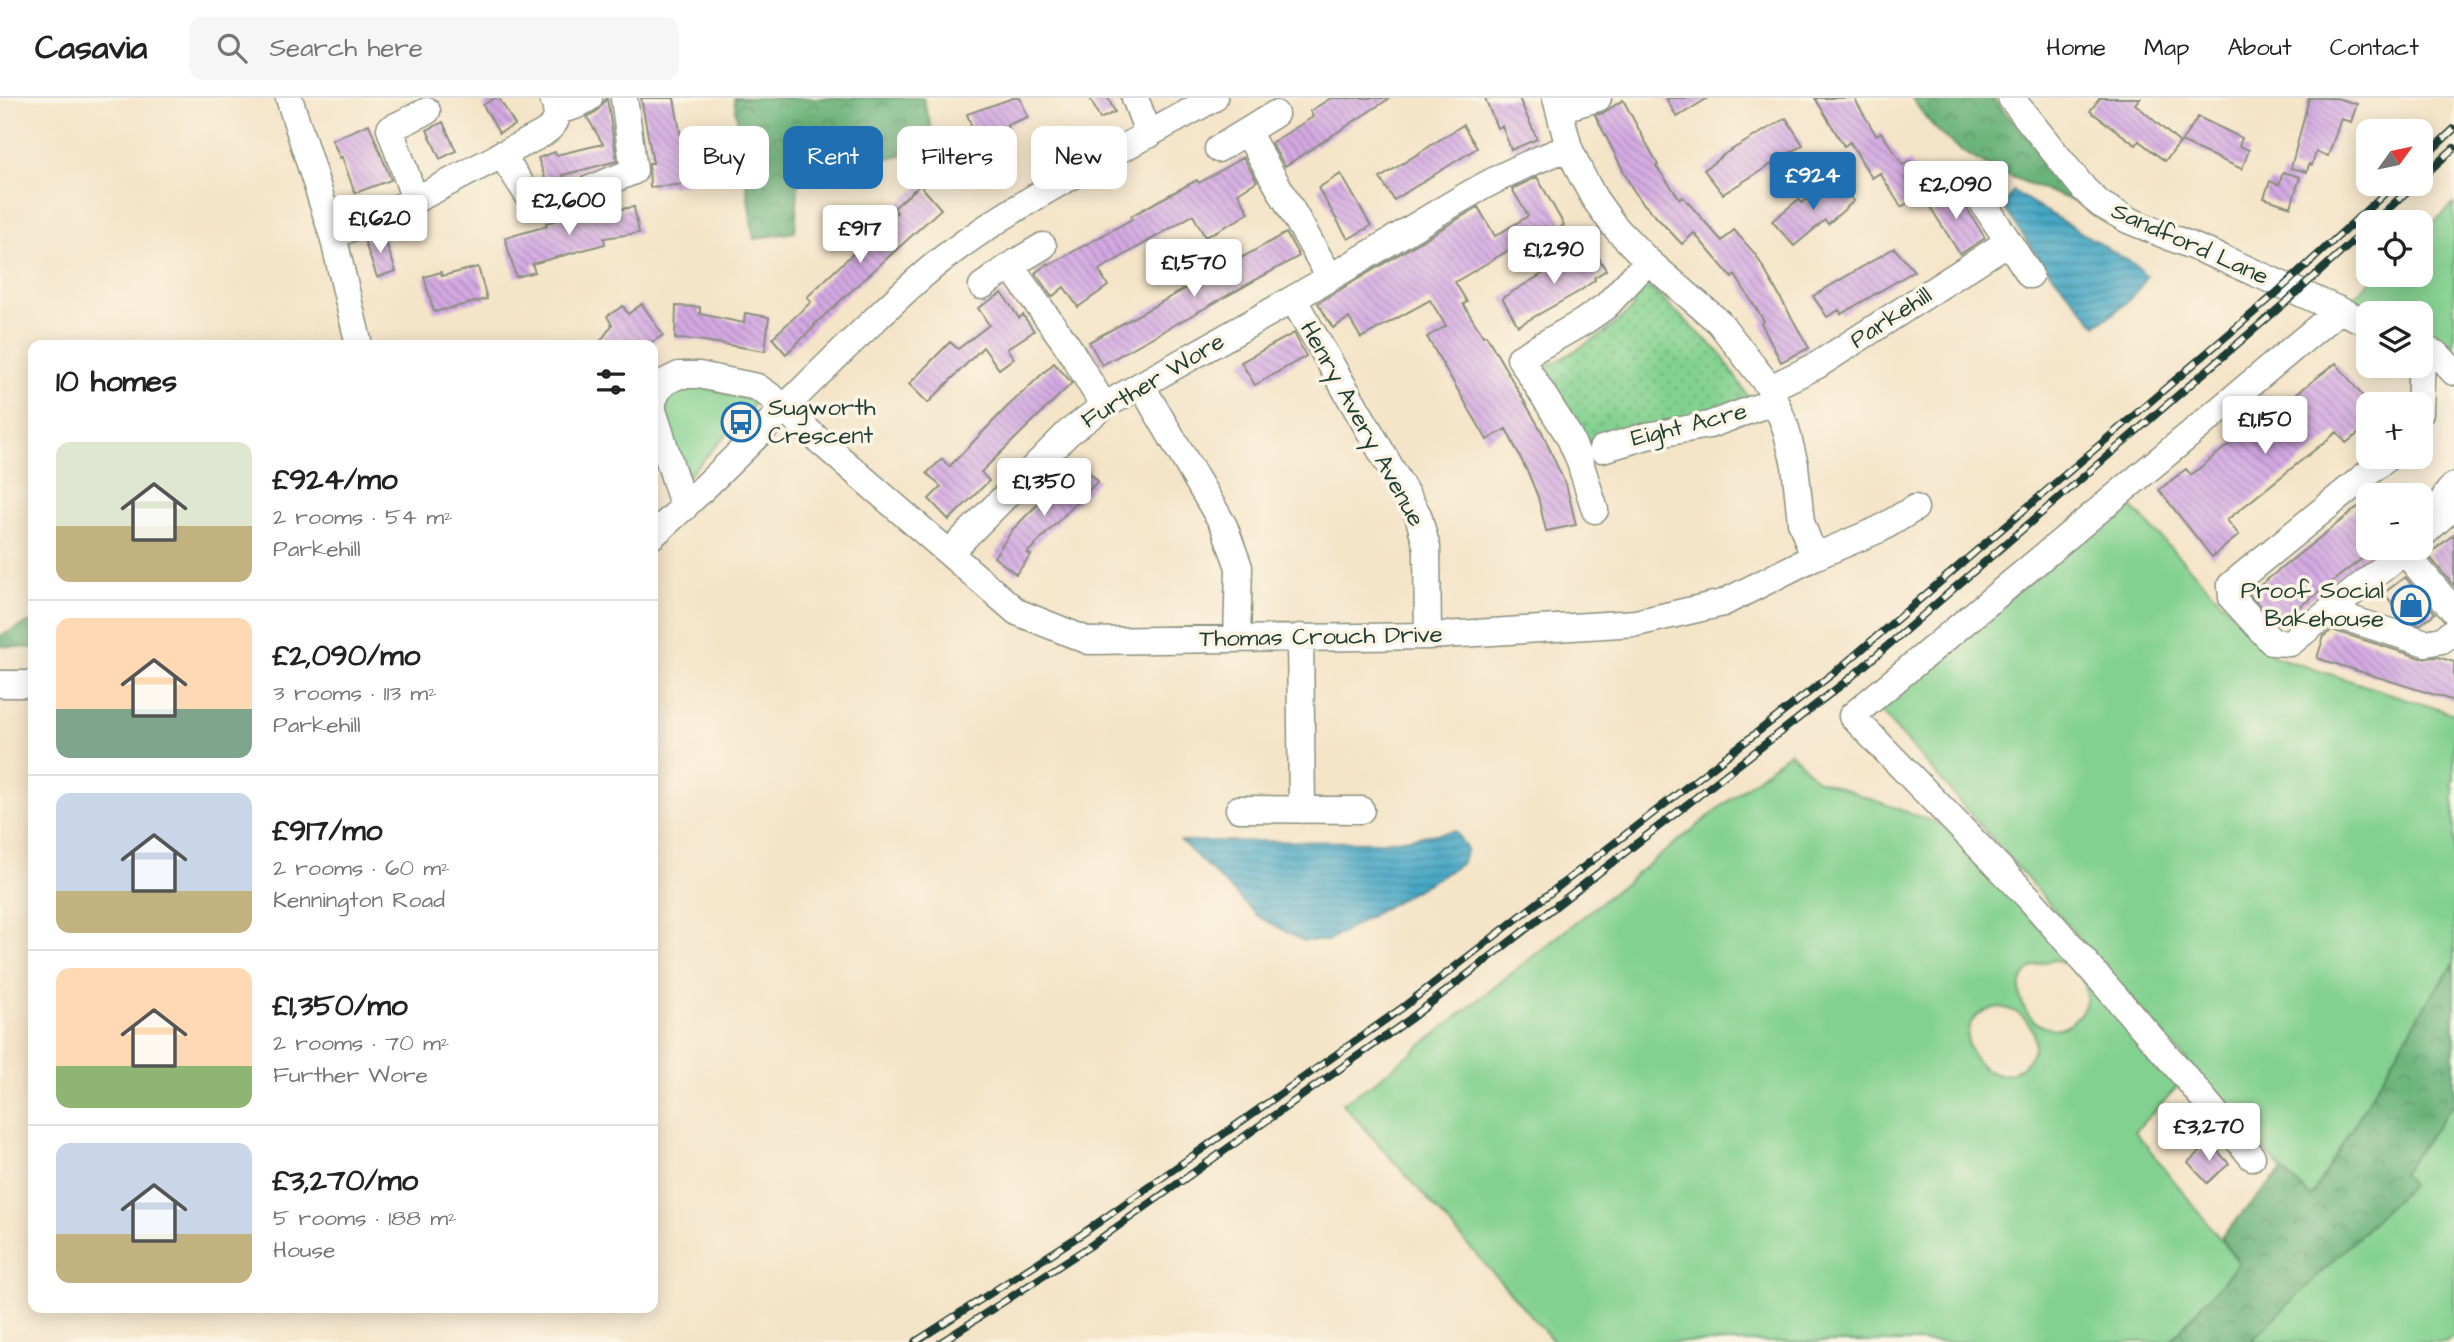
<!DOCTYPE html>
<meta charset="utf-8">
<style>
body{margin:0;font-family:"Architects Daughter",sans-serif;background:#f6f6f6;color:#222;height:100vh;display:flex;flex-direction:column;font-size:26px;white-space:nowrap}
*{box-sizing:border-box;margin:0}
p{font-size:23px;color:#767676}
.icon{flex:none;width:38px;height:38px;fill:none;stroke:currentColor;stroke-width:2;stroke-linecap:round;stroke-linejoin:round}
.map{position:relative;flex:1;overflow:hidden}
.sheet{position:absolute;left:28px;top:242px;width:630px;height:973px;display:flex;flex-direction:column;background:#fff;border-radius:14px;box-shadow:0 4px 18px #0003}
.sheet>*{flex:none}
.banner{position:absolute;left:679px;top:28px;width:665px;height:63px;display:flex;gap:14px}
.needle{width:46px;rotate:57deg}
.fabs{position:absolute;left:2356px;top:21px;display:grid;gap:14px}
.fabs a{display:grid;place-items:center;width:77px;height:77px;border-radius:14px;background:#fff;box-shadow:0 4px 18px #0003;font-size:35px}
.price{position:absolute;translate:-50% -60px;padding:0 16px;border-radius:7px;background:#fff;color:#222;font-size:23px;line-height:46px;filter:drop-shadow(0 2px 4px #0008)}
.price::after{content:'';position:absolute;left:50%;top:42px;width:21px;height:16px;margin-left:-10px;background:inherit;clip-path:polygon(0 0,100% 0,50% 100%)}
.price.on{background:#1f6fb2;color:#fff}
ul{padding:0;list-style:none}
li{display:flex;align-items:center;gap:21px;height:175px;padding:0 28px}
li+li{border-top:2px solid #e0e0e0}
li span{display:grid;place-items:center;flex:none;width:196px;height:140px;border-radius:14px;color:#555}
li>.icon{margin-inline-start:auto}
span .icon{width:84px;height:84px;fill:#fffc;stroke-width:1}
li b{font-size:30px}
h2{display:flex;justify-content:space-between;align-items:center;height:84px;padding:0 28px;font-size:30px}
.tag{padding:0 24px;border-radius:14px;background:#fff;box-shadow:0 4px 18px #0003;font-size:24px;line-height:63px}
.tag.on{background:#1f6fb2;color:#fff}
header{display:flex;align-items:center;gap:42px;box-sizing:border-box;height:98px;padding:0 35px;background:#fff;border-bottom:2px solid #e0e0e0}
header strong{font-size:33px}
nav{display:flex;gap:38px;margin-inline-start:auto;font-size:24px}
.search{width:490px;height:63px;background:#f6f6f6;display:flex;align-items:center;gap:18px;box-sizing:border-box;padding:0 24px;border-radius:14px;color:#767676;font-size:26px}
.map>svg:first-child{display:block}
.grass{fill:#83d190;stroke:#518762;stroke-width:2;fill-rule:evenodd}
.forest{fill:url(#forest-crowns);stroke:#447857;stroke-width:2}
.park{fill:url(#park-dots);stroke:#518762;stroke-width:2}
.water{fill:url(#water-rules);stroke:#32727c;stroke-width:2}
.building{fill:url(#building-back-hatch)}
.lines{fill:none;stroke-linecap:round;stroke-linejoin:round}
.minor-casing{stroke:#8a907e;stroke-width:29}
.minor{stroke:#fff;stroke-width:26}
.rail-casing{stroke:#1f3d34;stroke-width:8}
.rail{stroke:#fcf5e5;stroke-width:5;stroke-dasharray:16;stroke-linecap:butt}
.labels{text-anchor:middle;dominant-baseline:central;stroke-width:7;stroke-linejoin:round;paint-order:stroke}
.street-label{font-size:24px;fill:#1f3d34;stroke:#fcf5e5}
.poi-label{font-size:24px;fill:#1f3d34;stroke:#fcf5e5;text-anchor:start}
</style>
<header>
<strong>Casavia</strong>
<div class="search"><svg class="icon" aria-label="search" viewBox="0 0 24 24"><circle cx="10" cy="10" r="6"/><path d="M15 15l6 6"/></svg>Search here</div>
<nav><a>Home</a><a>Map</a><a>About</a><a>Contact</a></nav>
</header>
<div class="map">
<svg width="2454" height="1244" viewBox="0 0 2454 1244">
<defs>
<pattern id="forest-crowns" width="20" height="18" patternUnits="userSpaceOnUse" patternTransform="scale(1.75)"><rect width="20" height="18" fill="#6ab37a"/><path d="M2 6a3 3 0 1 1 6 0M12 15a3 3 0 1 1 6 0" fill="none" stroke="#579365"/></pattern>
<pattern id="park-dots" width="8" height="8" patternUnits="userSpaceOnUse" patternTransform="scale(1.75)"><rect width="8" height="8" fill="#83d190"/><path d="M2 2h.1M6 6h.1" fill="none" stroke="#6bab76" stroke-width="1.8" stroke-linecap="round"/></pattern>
<pattern id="water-rules" width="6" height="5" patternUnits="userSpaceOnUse" patternTransform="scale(1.75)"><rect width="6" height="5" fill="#46a7c5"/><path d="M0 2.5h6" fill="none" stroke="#3a89a1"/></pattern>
<pattern id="building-back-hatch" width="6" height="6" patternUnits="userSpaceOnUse" patternTransform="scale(1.75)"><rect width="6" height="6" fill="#d4a9e3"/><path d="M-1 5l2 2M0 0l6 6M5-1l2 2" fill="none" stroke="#ab8bb9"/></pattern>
</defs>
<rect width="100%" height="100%" fill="#fcf5e5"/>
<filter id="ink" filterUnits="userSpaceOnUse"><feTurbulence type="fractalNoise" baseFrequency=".0143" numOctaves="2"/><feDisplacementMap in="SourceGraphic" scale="14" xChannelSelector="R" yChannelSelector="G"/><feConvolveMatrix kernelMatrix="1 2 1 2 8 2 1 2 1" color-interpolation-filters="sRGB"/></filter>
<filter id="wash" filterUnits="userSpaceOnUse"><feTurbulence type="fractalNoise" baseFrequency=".00686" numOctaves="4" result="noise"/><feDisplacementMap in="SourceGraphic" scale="28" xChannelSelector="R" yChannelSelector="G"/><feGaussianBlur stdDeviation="1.57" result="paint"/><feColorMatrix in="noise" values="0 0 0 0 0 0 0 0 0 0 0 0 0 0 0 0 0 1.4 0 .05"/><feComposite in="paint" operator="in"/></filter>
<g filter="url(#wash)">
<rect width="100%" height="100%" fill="#f4e4c8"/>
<path class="grass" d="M2454,106V271L2420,247V215H2368L2348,204L2377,177H2420V137Z
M685,284L753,302L752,310L682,384L661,319L665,297Z
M2127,404L2273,558L2454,616V682L2451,686L2454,689V866L2426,906L2311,1099L2282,1072L1877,609Z
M1790,654L1816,681L1948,729L2181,985L2135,1033L2239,1165L2170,1244H1554L1342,1005L1371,987ZM2055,862C2080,868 2098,895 2078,918C2038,964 1983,870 2055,862ZM2000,909C2027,913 2046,939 2027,963C1989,1011 1930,919 2000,909Z
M2454,1005V1238L2445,1244H2250L2410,1087L2402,1075Z"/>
<path class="forest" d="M734,0H923L937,49L799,80L795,134L754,141Z
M1912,0H1992L2093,110C2041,90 1974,71 1935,30C1926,21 1919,10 1912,0Z
M33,523V550L0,548V538Z
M2454,866V1005L2402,1075L2411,1087L2250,1244H2170L2239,1165L2221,1139L2282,1072L2311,1099L2426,906Z"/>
<path class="park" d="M1645,185L1720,255L1750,302L1590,348L1577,323L1541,275L1542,265L1552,266L1604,235L1632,211L1634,197Z"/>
<path class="water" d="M2013,93L2135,167L2147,178C2137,198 2115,215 2096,227L2040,162L2003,108Z
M1455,733L1467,751L1461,766L1327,843H1303L1258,818L1181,743L1383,744Z"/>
<g id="blocks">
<path class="building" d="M495,0H499L515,27L499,35L483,7Z
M607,0L617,63L563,77L566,84L549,91L538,60L555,54L556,57L603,46L587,19L597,13Z
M641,0H674L685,62H687L689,86L650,89L649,65H653Z
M1013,0H1020L1028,19L1007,27L1011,39L979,50L967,16Z
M1090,0H1108L1115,14L1100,21Z
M1331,0H1390L1285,68L1271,45L1313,19L1310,13Z
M1485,0H1519L1537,41L1511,52L1502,28L1497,30Z
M1666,0H1708L1677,19Z
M1815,0H1854L1876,37L1881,34L1903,67L1910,63L1929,92L1901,109L1880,75L1872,80L1850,44L1844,48Z
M2100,0H2140L2135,6L2180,45L2165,63L2139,43L2136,47L2090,13Z
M2309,0H2336L2357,6L2351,24L2341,21L2328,58L2316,54L2312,67L2309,66L2307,74L2291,70Z
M1623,2L1658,67L1656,68L1680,101L1683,99L1722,143L1734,132L1756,157L1809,250L1781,264L1761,225L1764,223L1735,177L1732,180L1694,135L1682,146L1642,104L1632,90L1595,17L1603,15Z
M2198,19L2242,40L2239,48L2249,52L2242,71L2181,44Z
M1786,20L1803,47L1723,96L1704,72L1726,55Z
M443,24L456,53L440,61L427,32Z
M369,26L391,82L355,95L342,59L340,60L332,42Z
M1463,27L1477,50L1394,102L1380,80Z
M1243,59L1257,83L1238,95L1249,115L1234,124L1205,139L1193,117L1099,172L1108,188L1078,209L1064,189L1052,199L1035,175L1048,165L1049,167L1132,121L1131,118L1169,97L1197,82L1199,85Z
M2283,74L2300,79L2291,109L2264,100L2270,83L2279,87Z
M1341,76L1371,128L1348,141L1318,90Z
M1537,79L1564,127L1541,141L1538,135L1455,184L1467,204L1463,206L1483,238L1486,237L1542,334L1567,390L1576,427L1546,433L1538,399L1529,377L1506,331L1487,342L1427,239L1446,228L1430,202L1361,240L1349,220L1333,230L1318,205L1478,109L1495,138L1528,118L1512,91Z
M1833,79L1854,103L1828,126L1825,122L1794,148L1772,123L1799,101L1802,105Z
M920,87L941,111L814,227L815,228L786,256L772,240L811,204L807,199L897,114L894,110Z
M1949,90L1956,102L1960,99L1985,140L1960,156L1927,104Z
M634,109L639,135L604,140L605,146L532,166L535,174L516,179L505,140L547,128L546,125L596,111L597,115Z
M382,134L396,173L377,179L364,142Z
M1286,135L1299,158L1102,267L1089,244Z
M1591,147L1606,172L1594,180L1595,182L1580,193L1518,228L1502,200Z
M1894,150L1914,173L1841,216L1839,212L1827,219L1813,198Z
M478,169L487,201L434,214L424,179L441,174L442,178Z
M1002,195L1019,220L1023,217L1034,233L1007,251L1014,260L999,271L983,249L928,305L909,286L950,244L958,251L989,227L978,210Z
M642,206L663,237L648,247H598L612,227L607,218L623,208L628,216Z
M676,208L700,209V216L744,225L745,215L769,219L765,253L698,242L675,241Z
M1294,235L1306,258L1255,287L1241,264Z
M1054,265L1072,285L981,374L989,383L949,422L929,401L941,389L927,375L942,361L949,369L1006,310Z
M2336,265L2368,305V328L2346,345L2337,334L2227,422L2239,437L2212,459L2159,392L2186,371L2191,377L2290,297L2292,299Z
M1079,365L1098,383L1027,455L1031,457L1016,476L994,459L1013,431Z
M2368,401V456L2277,526L2249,496Z
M2454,436V488L2428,457Z
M2405,479L2435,515L2420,527L2405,522L2384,495Z
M2332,532L2421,560L2438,559L2454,564V603L2317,560L2324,538Z
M2210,1044L2229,1066L2207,1085L2188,1064Z"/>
</g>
</g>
<g filter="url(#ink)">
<use href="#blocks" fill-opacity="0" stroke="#8a907e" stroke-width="2"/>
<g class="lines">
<defs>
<path id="minor" d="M289,0L333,138L359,247
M1135,0L1149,37
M1556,0L1569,50L1581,76L1594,100L1614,128L1648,163L1719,224L1770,290L1786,331L1795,367L1801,424L1814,459
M2011,0L2084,91L2100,106L2128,122L2224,161L2368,225
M1559,11L1598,0
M557,13L575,8L589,0
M1247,34L1330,179
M1218,51L1275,16
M501,56L530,100L539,108L551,107L634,73L624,0
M415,102L390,31L427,13
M1982,103L2030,177
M333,138L415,102L542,36C559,25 559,19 553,0
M1010,168L1067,247L1104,308
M982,188L1010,168L1043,148
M1293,201L1418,417L1427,450L1428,538
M2420,249L2438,257L2454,274
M1141,287L1224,428L1239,469L1237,540
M1770,290L1816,268L2008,144
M2420,315L2422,250
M1602,351L1647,338L1709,327L1775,303
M2388,359L2231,487L2232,500L2272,544L2290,545L2408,450
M684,410L653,312V303L658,292L665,284L679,277H699L757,289L773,300L807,332L1017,514L1089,543L1428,538L1636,525L1723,505L1814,459L1880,431L1915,410
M1595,412L1579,361L1569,338L1520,260L1583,224L1606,208L1648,163
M653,437C726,373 791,300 862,234C889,208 915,182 945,159C1026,97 1125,51 1214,0
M2420,439L2445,416C2441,402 2444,398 2454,388
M2404,453L2454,513
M949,455L1068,335L1104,308C1190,259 1278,211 1363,160C1431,120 1494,75 1569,50
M2328,514L2426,545L2442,542L2454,533
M1300,539L1302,712
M0,586H33
M1239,711L1361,712
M2252,1059L2183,976L2030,801L1852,618L2339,212"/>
</defs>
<use href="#minor" class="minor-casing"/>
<use href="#minor" class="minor"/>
<defs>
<path id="rail" d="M2420,63L2454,31
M2420,81L2454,50
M2374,124L2415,86
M915,1244L1082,1136L1402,910L1840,570L2273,198L2395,86
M941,1244L1090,1148L1410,921L1849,581L2286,204L2368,130"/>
</defs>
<use href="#rail" class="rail-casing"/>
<use href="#rail" class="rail"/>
</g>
</g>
<defs>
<symbol id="bus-ring" viewBox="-11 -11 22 22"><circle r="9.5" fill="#fcf5e5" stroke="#1f6fb2" stroke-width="1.5"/><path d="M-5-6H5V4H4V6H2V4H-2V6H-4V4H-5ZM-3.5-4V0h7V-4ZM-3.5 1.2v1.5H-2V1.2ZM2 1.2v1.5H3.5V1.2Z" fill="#1f6fb2"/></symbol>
<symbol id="shop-ring" viewBox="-11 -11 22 22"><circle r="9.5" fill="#fcf5e5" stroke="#1f6fb2" stroke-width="1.5"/><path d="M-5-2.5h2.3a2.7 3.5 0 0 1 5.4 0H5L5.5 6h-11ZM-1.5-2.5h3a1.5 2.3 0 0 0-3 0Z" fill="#1f6fb2"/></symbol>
</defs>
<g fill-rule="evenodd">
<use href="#bus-ring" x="719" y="302" width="44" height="44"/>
<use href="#shop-ring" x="2389" y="485" width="44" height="44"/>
</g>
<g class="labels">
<g class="street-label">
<text transform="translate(2190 146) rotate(24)">Sandford Lane</text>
<text transform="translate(1891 220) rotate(-33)">Parkehill</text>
<text transform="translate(1153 283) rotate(-31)">Further Wore</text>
<text transform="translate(1362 326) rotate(61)">Henry Avery Avenue</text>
<text transform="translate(1689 327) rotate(-14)">Eight Acre</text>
<text transform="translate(1321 539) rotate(-1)">Thomas Crouch Drive</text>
</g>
<g class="poi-label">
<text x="768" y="310">Sugworth<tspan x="768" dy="28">Crescent</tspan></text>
<text x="2384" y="493" text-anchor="end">Proof Social<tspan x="2384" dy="28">Bakehouse</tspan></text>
</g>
</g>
</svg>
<div class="fabs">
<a><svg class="needle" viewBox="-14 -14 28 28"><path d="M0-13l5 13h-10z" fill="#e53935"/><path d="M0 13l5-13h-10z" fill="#767676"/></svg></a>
<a><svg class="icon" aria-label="locate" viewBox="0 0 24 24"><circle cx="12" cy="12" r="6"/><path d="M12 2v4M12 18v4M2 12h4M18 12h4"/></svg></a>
<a><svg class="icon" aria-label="layers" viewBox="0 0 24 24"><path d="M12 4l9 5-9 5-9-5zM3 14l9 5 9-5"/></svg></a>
<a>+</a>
<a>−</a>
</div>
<b class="price on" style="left:1813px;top:114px">£924</b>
<b class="price" style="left:1956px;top:123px">£2,090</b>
<b class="price" style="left:569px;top:139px">£2,600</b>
<b class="price" style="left:380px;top:157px">£1,620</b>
<b class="price" style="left:860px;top:167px">£917</b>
<b class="price" style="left:1554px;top:188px">£1,290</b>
<b class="price" style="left:1194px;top:201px">£1,570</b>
<b class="price" style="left:2265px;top:358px">£1,150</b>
<b class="price" style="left:1044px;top:420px">£1,350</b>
<b class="price" style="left:2209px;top:1065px">£3,270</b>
<div class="banner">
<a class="tag">Buy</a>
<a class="tag on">Rent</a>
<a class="tag">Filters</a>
<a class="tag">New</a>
</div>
<section class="sheet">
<h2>10 homes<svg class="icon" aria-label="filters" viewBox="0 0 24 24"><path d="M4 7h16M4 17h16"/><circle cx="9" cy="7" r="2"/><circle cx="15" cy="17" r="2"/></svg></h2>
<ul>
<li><span style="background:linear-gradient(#dfe7d0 60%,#c2b280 0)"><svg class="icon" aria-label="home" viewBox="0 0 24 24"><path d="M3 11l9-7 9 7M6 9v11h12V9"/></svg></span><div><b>£924/mo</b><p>2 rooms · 54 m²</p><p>Parkehill</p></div></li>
<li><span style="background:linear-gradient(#ffd9b3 65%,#7fa58c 0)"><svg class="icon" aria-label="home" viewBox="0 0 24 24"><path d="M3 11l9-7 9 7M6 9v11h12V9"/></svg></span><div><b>£2,090/mo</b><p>3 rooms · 113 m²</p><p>Parkehill</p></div></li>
<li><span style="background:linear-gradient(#c9d6e8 70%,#c2b280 0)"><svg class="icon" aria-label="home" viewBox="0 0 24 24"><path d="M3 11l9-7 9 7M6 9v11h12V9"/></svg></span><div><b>£917/mo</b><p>2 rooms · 60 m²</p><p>Kennington Road</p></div></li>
<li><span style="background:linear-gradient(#ffd9b3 70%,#8fb573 0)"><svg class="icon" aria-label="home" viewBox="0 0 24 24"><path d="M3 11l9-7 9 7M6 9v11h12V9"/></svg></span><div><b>£1,350/mo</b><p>2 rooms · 70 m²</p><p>Further Wore</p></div></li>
<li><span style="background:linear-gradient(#c9d6e8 65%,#c2b280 0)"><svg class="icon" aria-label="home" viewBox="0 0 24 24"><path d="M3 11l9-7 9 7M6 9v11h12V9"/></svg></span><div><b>£3,270/mo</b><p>5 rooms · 188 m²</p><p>House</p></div></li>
</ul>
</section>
</div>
